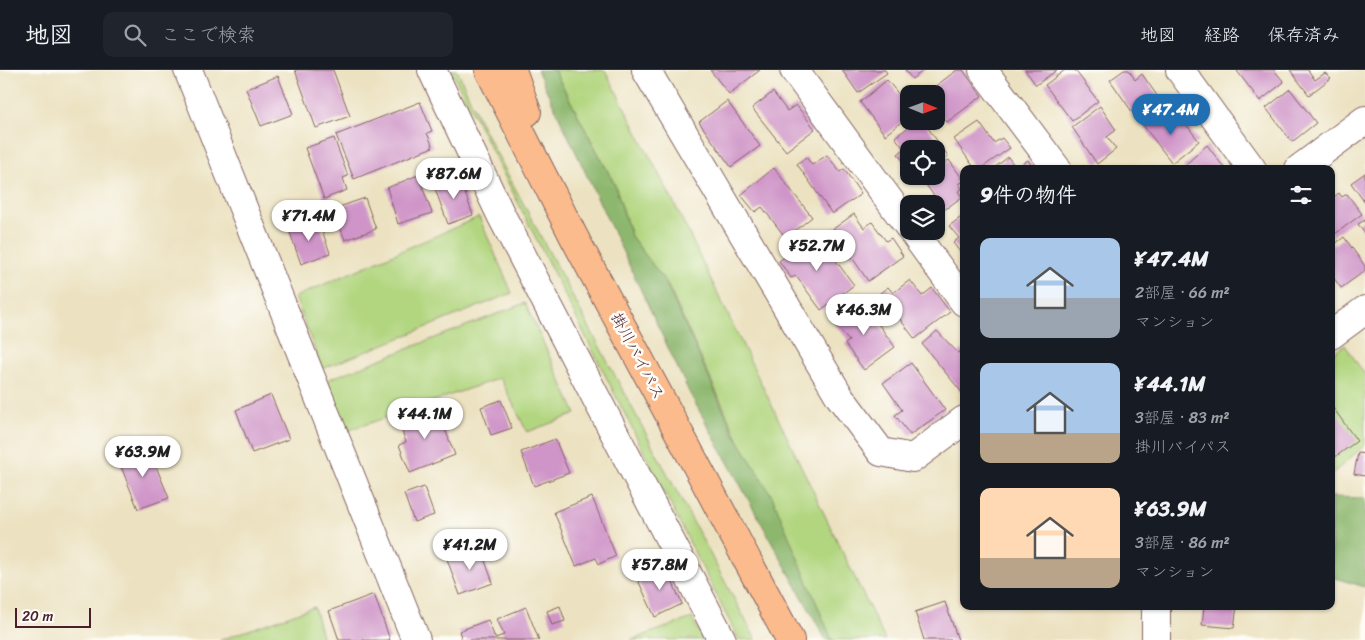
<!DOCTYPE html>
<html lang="ja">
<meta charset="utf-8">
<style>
body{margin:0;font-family:Sriracha,"Klee One",sans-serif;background:#20242c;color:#f1f3f6;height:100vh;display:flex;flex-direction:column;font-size:19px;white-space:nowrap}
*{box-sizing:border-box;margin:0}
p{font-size:16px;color:#9ea1a6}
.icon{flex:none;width:28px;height:28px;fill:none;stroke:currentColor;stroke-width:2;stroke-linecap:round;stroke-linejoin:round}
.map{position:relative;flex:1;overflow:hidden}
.details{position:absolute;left:960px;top:95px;width:375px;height:445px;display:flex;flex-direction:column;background:#171b24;border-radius:10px;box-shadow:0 1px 4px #0004}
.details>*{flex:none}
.needle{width:32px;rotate:91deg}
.controls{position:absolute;left:900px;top:15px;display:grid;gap:10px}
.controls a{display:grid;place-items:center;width:45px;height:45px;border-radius:10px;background:#171b24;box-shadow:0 1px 4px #0004;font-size:25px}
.scale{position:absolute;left:15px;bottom:12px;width:76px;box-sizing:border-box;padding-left:5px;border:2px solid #4a1f2b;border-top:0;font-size:14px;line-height:18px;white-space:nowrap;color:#4a1f2b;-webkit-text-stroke:4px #fdfcf7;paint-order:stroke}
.price{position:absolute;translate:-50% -42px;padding:0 11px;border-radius:18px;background:#fff;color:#222;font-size:16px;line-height:32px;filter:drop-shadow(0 1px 2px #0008)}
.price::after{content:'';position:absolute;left:50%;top:30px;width:15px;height:11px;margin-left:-8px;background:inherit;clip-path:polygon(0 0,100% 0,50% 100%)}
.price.current{background:#1f6fb2;color:#fff}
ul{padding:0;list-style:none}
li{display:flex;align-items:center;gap:15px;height:125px;padding:0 20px}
li span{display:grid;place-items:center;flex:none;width:140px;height:100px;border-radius:10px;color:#555}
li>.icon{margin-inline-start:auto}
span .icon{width:60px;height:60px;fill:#fffc;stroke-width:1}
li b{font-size:21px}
h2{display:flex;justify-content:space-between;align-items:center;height:60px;padding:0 20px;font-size:21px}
header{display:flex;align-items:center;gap:30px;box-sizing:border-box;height:70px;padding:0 25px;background:#171b24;border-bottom:1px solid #363941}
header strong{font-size:24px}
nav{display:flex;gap:28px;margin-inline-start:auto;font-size:18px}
.search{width:350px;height:45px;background:#20242c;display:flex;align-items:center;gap:12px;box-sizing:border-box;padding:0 18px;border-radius:10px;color:#9ea1a6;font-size:19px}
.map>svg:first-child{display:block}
.green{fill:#b2d680;stroke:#7e7a56}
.forest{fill:#8db76e;stroke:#6c6b4c}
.building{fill:#cf94c8}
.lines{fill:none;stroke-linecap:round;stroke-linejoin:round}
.minor-casing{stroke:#836360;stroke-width:30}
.highway-casing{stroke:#836360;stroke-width:30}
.minor{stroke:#fff;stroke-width:28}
.highway{stroke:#fbbb8c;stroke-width:28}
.labels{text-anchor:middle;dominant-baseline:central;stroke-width:5;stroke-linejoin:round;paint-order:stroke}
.street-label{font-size:16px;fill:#4a1f2b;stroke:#fdfcf7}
</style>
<header>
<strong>地図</strong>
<div class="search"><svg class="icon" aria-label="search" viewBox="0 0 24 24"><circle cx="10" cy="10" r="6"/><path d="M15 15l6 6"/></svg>ここで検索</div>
<nav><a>地図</a><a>経路</a><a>保存済み</a></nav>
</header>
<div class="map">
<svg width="1365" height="570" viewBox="0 0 1365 570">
<rect width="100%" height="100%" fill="#fdfcf7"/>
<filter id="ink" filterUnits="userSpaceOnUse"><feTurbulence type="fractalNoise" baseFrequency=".02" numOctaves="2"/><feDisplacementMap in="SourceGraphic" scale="10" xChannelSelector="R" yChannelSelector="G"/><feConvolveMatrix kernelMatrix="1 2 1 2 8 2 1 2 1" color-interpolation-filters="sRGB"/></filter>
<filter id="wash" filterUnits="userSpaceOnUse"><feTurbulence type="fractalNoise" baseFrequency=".0096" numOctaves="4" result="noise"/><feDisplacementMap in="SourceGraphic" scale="20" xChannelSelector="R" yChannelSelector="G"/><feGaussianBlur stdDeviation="1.12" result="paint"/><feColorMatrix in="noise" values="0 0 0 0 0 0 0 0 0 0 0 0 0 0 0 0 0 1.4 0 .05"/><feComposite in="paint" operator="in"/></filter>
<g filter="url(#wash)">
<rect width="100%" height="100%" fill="#ece2c1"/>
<path class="green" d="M451,0H457L483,58L756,570H739Z
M554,0H605L677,139L885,570H830L668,216L631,166L615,115Z
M479,147L512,223L322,299L295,227Z
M525,233L576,344L527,362L500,308L344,362L327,310Z
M1345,275L1365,305V375L1331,405V284Z
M314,537L323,570H220Z
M692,548L703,570H631Z"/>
<path class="forest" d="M537,0H554L615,115L631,166L665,211L734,363L772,426L832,570H826L689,322Z
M1331,427L1365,428V517L1331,507Z"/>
<g id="blocks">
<path class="building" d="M295,0H333L350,46L316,58Z
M710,0H760L729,24Z
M842,0H885L887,3L858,23Z
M905,0H924L912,9Z
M957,0H963L982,26L947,52L936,37V24H925Z
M1025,0H1057L1036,15Z
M1065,0H1075L1098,31L1072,51L1045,15Z
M1124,0H1129L1135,10L1142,4L1158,27L1135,46L1110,10Z
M1238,0H1274L1284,12L1260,31L1237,1Z
M1290,0H1308L1315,10L1325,3L1331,8L1309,25Z
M278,6L293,44L261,56L246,19Z
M887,10L909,37V46L885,65L860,32Z
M1290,19L1316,53L1292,72L1266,38Z
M773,22L787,41L796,35L815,59L786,81L752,38Z
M727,31L760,76L731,97L699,52Z
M420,32L432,61L427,63L433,77L354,109L336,65Z
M1100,36L1116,60L1107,67L1116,79L1097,94L1072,57Z
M1157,43L1165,53L1177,43L1199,71L1172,93L1142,54Z
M917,51H923L948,86L936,94V79H909V99L898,84L904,79L895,67Z
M979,52L994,73L1002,68L1010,78L980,99H975L954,69Z
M334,68L348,106L343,108L347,120L324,129L305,78Z
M1207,75L1225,99H1185L1183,97Z
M827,85L840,102L844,99L861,124L832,144L797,94L806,87L812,95Z
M1008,87L1016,98L1028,90L1034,99H993Z
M949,90L964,111L959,114L962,119L958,121L962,127L944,140L922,109L926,106H936V99Z
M774,98L812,147L786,168L762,137L755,142L741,125Z
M1365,103V133L1351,113Z
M418,105L432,143L398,154L387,118Z
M459,107L473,145L448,154L434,116Z
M1339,123L1342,127L1347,124L1362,144L1331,167V129Z
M365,128L376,159L345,170L333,139Z
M854,144L864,158L872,152L886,171L891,168L903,186L868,211L833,159Z
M964,145V187L953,173L959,168L949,156Z
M318,149L330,183L301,194L289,160Z
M1365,150V164L1358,154Z
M816,164L854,215L821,240L796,206L791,208L779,191Z
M1344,167L1365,196V201L1341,218L1331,204V177Z
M910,210L922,226L932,218L950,242L915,269L880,223L888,217L893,223Z
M862,232L895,277L864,300L845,274L849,271L834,253Z
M937,261L958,283L964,279V325L922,274Z
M911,293L945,340L910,365L895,345L902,340L883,313Z
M271,325L289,369L252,383L236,340Z
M501,330L512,358L491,365L481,337Z
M1331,335L1357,371L1331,390Z
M436,336L455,385L410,403L399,375L406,372L398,351Z
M555,369L569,403L534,416L521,382Z
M148,377L169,428L138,439L118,389Z
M1358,383L1365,384V406L1354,404Z
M424,417L434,445L414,452L404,424Z
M592,427L616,486L599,494L596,488L576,496L554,442Z
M480,477L493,513L460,525L447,489Z
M665,495L682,534L655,547L637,508Z
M374,524L390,570H339L329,541Z
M945,532L958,570H924L915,542Z
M560,536L565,551L552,555L547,541Z
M1204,536H1237L1234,558L1202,555Z
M526,537L539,570H462L459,561L488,550L495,568L504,565L497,549Z"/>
</g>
</g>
<g filter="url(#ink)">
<use href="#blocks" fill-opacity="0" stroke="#836360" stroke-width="1"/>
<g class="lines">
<defs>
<path id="minor" d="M188,0L416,570
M432,0L501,145L722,570
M646,0L840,327L881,382L913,388L964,350
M794,0L909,157
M983,0L1057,99
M1180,0L1252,99
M1299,99L1365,50
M912,161L964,232
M1331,265L1365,240
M1156,570V536"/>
<path id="highway" d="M489,0L574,167L790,570
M512,0L527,42"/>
</defs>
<use href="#minor" class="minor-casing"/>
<use href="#highway" class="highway-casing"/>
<use href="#minor" class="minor"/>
<use href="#highway" class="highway"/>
</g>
</g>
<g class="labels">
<g class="street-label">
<text transform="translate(638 286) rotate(62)">掛川バイパス</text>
</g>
</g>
</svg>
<div class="controls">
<a><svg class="needle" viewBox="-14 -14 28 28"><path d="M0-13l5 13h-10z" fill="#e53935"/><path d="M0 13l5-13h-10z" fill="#9ea1a6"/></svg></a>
<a><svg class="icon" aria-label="locate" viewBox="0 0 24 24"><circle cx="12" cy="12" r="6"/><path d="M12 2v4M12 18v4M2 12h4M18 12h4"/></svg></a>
<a><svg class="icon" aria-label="layers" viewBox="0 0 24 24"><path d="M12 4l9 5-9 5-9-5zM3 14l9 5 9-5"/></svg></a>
</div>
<div class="scale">20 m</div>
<b class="price current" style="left:1171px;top:66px">¥47.4M</b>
<b class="price" style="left:454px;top:130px">¥87.6M</b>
<b class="price" style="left:309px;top:172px">¥71.4M</b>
<b class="price" style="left:817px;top:202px">¥52.7M</b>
<b class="price" style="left:864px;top:266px">¥46.3M</b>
<b class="price" style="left:425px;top:370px">¥44.1M</b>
<b class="price" style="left:143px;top:408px">¥63.9M</b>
<b class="price" style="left:470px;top:501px">¥41.2M</b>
<b class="price" style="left:660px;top:521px">¥57.8M</b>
<section class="details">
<h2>9件の物件<svg class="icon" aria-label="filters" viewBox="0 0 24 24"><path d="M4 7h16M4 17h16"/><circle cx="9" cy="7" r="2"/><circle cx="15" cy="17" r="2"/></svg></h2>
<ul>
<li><span style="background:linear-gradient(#a9c7e8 60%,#9aa5b1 0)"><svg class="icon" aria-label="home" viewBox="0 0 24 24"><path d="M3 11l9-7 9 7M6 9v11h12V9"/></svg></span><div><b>¥47.4M</b><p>2部屋 · 66 m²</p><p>マンション</p></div></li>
<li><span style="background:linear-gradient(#a9c7e8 70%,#b9a48a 0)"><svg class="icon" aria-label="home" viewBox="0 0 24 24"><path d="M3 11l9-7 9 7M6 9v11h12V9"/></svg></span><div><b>¥44.1M</b><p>3部屋 · 83 m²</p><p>掛川バイパス</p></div></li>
<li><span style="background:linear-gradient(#ffd9b3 70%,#b9a48a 0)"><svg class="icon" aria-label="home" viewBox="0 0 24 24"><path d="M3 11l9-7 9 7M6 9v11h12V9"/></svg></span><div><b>¥63.9M</b><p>3部屋 · 86 m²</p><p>マンション</p></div></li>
</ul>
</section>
</div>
